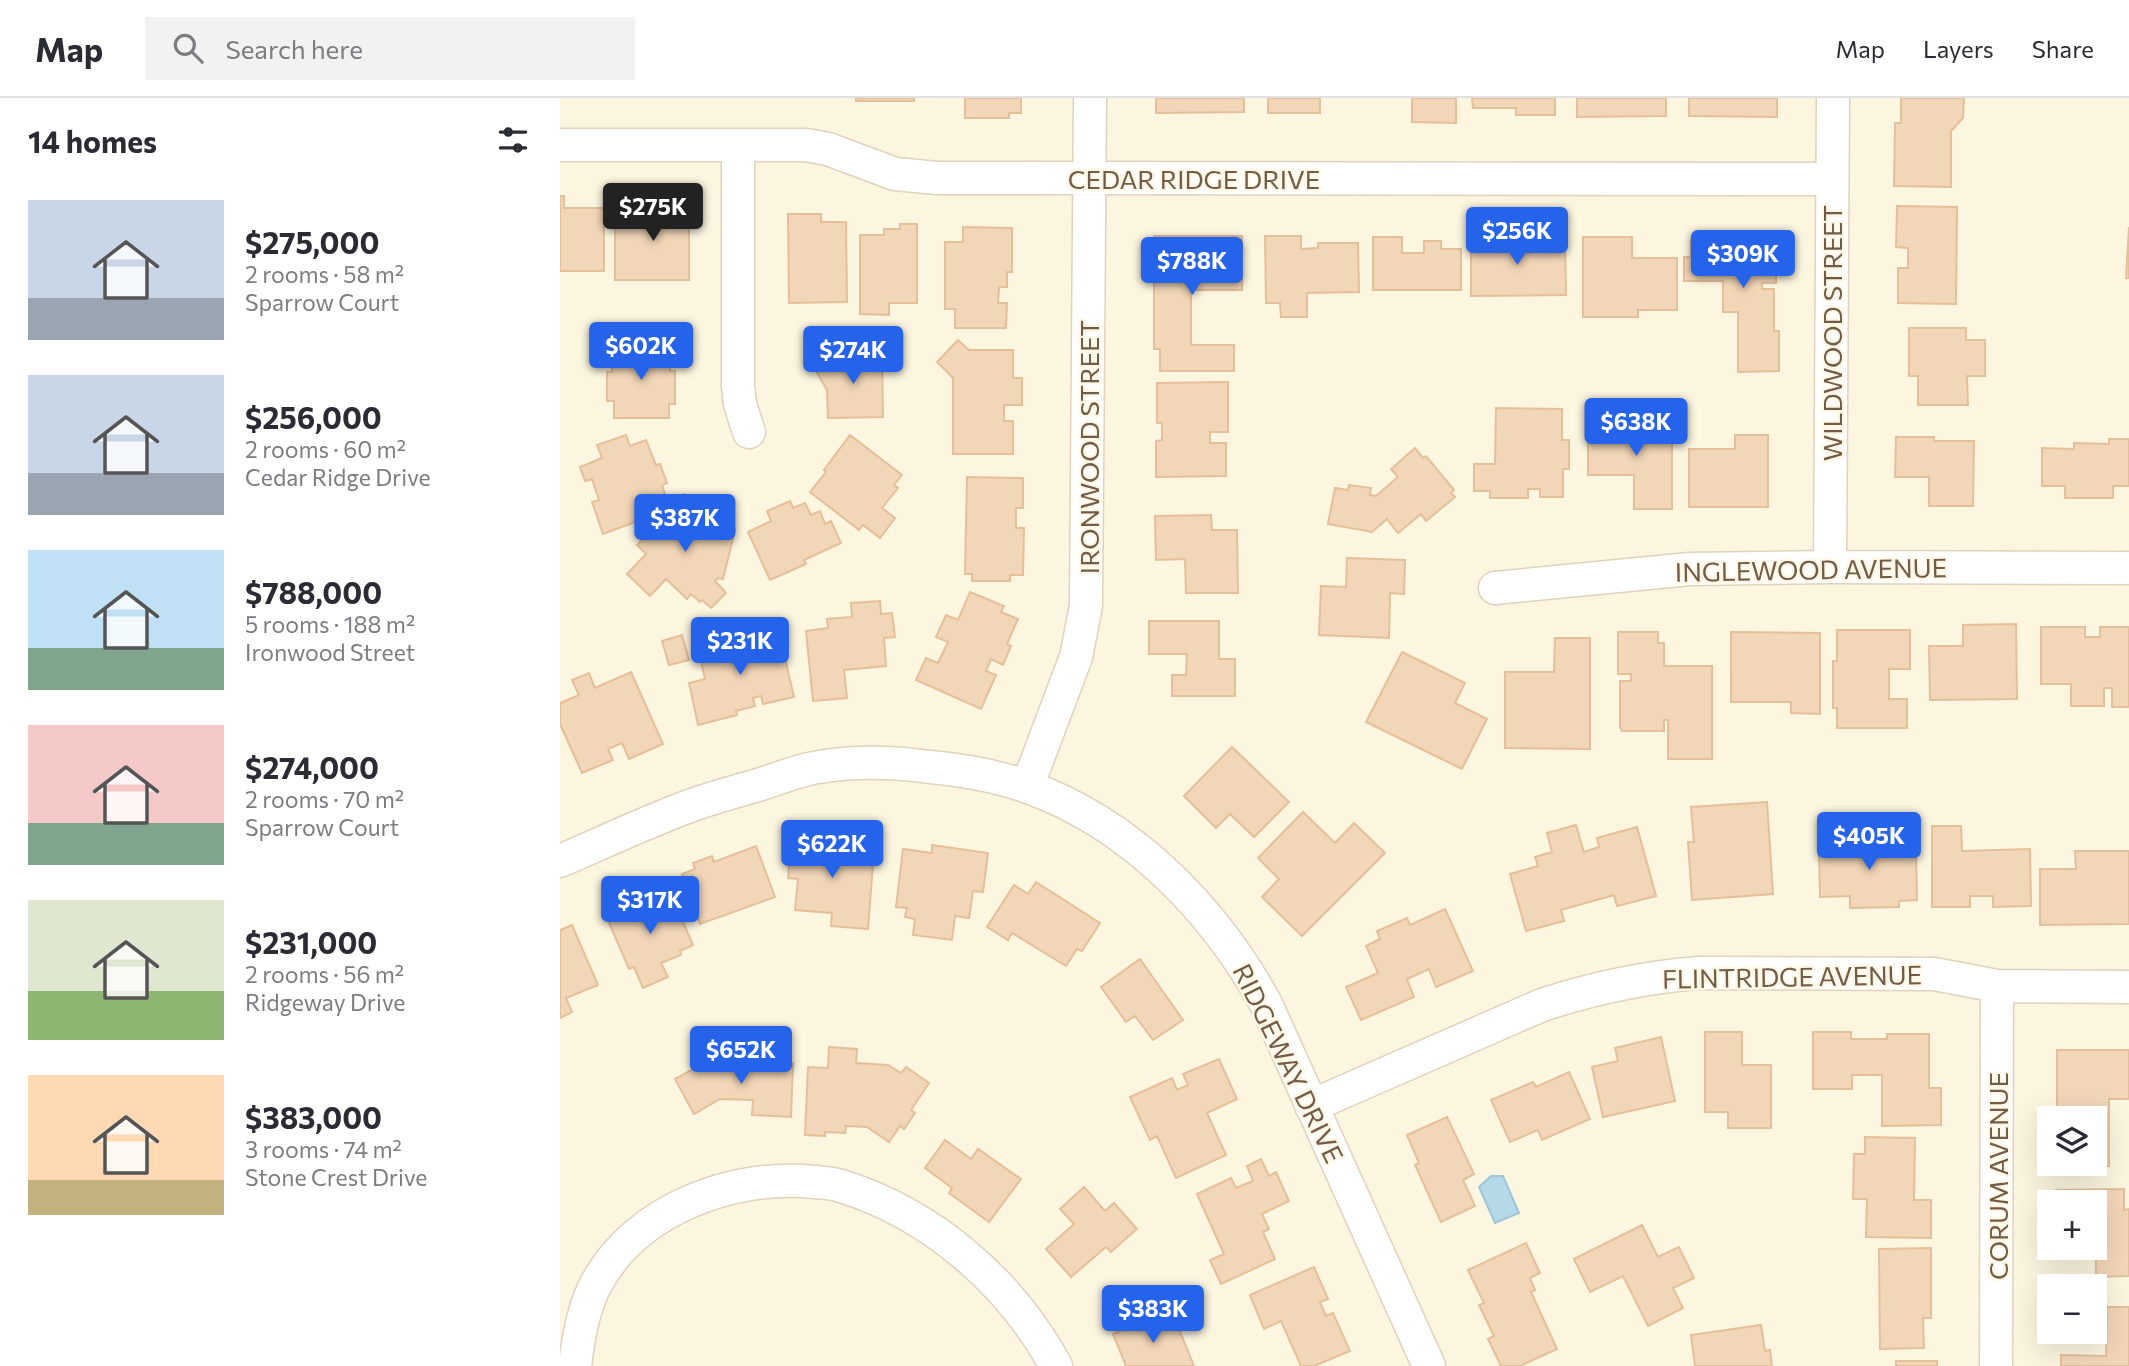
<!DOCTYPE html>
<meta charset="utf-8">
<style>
body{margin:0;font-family:Commissioner,sans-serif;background:#f2f2f3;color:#2b2b33;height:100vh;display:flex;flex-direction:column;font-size:26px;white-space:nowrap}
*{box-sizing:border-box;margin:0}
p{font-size:23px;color:#7c7c81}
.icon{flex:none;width:38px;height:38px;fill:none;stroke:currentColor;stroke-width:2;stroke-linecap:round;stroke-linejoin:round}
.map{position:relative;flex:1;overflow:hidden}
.sheet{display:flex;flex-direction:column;background:#fff;width:560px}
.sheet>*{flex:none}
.tools{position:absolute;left:1477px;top:1008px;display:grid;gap:14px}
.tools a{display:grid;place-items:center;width:70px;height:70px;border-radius:0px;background:#fff;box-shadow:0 7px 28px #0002;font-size:35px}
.price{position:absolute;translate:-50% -60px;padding:0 16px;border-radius:7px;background:#2563eb;color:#fff;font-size:23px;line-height:46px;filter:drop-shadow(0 2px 4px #0008)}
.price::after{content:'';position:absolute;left:50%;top:42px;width:21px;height:16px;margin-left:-10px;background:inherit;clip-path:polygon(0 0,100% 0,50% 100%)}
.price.selected{background:#222;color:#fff}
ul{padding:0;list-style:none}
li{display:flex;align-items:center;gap:21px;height:175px;padding:0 28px}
li span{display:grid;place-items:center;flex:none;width:196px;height:140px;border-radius:0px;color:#555}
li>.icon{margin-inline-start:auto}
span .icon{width:84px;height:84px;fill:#fffc;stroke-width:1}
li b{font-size:30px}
h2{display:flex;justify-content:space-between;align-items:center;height:84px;padding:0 28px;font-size:30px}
header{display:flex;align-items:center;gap:42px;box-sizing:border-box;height:98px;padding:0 35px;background:#fff;border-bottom:2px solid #e1e1e2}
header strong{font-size:33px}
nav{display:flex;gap:38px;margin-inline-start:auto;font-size:24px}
.search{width:490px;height:63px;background:#f2f2f3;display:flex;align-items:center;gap:18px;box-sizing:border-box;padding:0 24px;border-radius:0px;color:#7c7c81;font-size:26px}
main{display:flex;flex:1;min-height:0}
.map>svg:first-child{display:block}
.water{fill:#b5d9e6;stroke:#9bc7d8;stroke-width:2}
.building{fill:#f2d6b8;stroke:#e5bf98;stroke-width:2}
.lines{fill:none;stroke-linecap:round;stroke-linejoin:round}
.minor-casing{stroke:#e1d2bc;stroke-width:35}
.minor{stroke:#fff;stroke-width:32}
.labels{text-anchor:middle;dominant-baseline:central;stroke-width:5;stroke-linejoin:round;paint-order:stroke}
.street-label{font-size:26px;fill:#735c47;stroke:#fff8e7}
</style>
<header>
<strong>Map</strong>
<div class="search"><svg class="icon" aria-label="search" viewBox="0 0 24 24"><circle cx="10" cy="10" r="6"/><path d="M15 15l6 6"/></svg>Search here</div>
<nav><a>Map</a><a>Layers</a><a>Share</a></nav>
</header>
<main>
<section class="sheet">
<h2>14 homes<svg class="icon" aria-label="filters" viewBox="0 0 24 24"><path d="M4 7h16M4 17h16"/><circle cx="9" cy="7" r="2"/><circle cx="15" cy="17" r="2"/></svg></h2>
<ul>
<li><span style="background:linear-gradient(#c9d6e8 70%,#9aa5b1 0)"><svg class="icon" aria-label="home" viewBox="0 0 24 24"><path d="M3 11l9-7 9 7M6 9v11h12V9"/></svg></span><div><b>$275,000</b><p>2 rooms · 58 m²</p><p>Sparrow Court</p></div></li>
<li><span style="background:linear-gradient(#c9d6e8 70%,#9aa5b1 0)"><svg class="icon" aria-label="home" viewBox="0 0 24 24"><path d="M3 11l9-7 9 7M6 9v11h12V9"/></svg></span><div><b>$256,000</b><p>2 rooms · 60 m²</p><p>Cedar Ridge Drive</p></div></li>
<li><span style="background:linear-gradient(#bfe0f5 70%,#7fa58c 0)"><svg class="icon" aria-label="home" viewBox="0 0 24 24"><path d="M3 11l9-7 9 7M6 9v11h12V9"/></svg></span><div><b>$788,000</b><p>5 rooms · 188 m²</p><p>Ironwood Street</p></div></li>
<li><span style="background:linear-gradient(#f6c9c9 70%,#7fa58c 0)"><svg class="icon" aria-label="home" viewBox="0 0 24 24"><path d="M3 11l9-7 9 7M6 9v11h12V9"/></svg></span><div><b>$274,000</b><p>2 rooms · 70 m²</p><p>Sparrow Court</p></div></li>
<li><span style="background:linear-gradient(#dfe7d0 65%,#8fb573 0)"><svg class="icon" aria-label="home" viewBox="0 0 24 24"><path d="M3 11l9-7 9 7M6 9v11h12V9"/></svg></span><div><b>$231,000</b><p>2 rooms · 56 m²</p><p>Ridgeway Drive</p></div></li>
<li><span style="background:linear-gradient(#ffd9b3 75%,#c2b280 0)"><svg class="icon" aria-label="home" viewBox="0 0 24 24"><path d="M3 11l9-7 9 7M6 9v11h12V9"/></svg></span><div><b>$383,000</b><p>3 rooms · 74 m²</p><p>Stone Crest Drive</p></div></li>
</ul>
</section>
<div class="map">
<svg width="1569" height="1268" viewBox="0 0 1569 1268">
<rect width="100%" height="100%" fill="#fcf5e0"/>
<path class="water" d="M931,1078H943L959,1115L935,1125L919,1089Z"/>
<path class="building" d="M296,0H354V3H296Z
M405,0H461V15H449V20H405Z
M596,0H684V14L596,15Z
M708,0H760V15H708Z
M852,0H896V25L852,24Z
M912,0H995V17H956V10H913Z
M1017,0H1106V18L1017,19Z
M1129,0H1217V19L1129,18Z
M1341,0H1404L1403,20L1391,33V89L1334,88L1335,25H1341Z
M0,98H4V110H44V173H0Z
M94,103H129V182H55V111H94Z
M1337,108L1397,109L1396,206L1338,205V170H1348V150L1336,149Z
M228,116H261V124H286L287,204L229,205Z
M340,126H357V205H329V217L300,216V137H324V131H340Z
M403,129L452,130V174H447V189H439L438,205H447L446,230H395V211H385V144H403Z
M1569,129V180H1566Z
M1164,133H1216V185H1202V191H1214V233H1219V273L1178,274V214H1163V183H1124V159H1131V142L1164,141Z
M954,137V151H969V143H1005L1006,197L911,198V138Z
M594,138H682V192H631V247H674V273H600V251H594Z
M705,138H741V151L758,150V145H798L799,194L747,195V219H721L720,205H706Z
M813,139H842V155H864V143H881V151H901V192H813Z
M1023,139H1072V160H1117V212H1078V219H1023Z
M1349,230H1406V242H1425V278H1407L1408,307H1358V278H1349Z
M398,242L409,252H453V280H462V307H444V323H453V356H393V280L377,264Z
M52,247H110V273H115V306H109V320H54V303H47V274H52Z
M277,253L280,258H322L323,319L268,320L267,292L253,268Z
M668,284V334H650V345H666V378L596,379V343L602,342V325H597V285Z
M936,310L1002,311V342H1009V371H1003V399H980V391H968V400H930V393H914V366H935Z
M1051,317H1078V322H1112V411H1074V377H1028V332H1051Z
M66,337L70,348L86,342L96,367L100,366L107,385L102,387L108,404L94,409L97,416L43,436L32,404L39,402L32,381L25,383L20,369L42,360L37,347Z
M290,337L342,377L334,387L338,390L322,410L335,420L320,440L303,427L299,432L250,394L266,374L264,372Z
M1175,337H1208V409H1129V351H1175Z
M1336,339H1374V343H1414L1413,408H1369V379H1335Z
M1549,341H1569V388H1553V400H1505V388H1482V350L1514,351V345L1549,346Z
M855,350L863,360L866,358L894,392L891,395L895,399L866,423L861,416L838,435L827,421L812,434L768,426L775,390L788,392L789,387L811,390L810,397L816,398L838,379L831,371Z
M407,379L463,380V410H456V430H464L463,477H450V483H412V476H405Z
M124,396L148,418L142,424L175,432L163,481L158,480L155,483L166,495L151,510L142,502L140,504L131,496L127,501L106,481L90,498L67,476L86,456L77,447Z
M230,403L233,410L245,405L251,417L260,413L265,426L271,423L281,445L244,462L246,466L210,482L188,434L211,423L207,413Z
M651,417L652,432H677L678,495H626L625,461L596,462L595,418Z
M787,460L845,462L844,496L830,495L829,540L759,537L761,488L786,489Z
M410,494L444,508L441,514L458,521L447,546L451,548L443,567L431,561L426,573L436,577L421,611L356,582L366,560L378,565L388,544L376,539L386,517L398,522Z
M320,503L321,516L332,515L335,539L324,540L326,568L284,572L287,600L253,603L246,533L268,530L267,521L292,519L291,505Z
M589,523H659V561H675V598H612V577H626L627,556H589Z
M1456,526L1457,601L1370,602L1369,548H1403V527Z
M1481,529H1525V539H1540V529H1569V609H1552V590H1544V608H1511V586H1481Z
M1277,532H1350V571H1329V601H1347V630H1277V610H1273V563H1277Z
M219,534L234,599L203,606L201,598L193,600L195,608L176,613L177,617L138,627L129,585L145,581L137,546L163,540L164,547Z
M1058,534H1098V545H1104V568H1152V661H1108V622H1104V633H1062L1060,629V583H1071V576H1058Z
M1171,534L1260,535V616L1231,615V604H1171Z
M122,537L129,562L109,567L102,543Z
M995,540H1030V651L945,650V574H994Z
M842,554L905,585L895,605L927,621L902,671L806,624Z
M71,574L103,646L69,661L62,645L48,651L53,662L22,675L0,626V605L19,597L12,582L29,575L35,590Z
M672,649L729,704L694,739L670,716L656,730L624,698Z
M1207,704L1213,796L1132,802L1128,744H1134L1131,709Z
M743,714L775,745L794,725L825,755L742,838L702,799L719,781L698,760Z
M1016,727L1024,754L1039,749L1037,740L1077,729L1096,798L1057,808L1054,797L1001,812L1004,823L966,833L950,776L978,768L975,759L992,754L987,735Z
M1372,728H1401L1402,753L1470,751L1471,808L1433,809V798H1410V809H1372Z
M1306,729H1334L1335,754L1356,753L1357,802L1339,803V809L1290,810V798L1260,799L1259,748L1306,747Z
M232,735L255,737V742L281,744V749L314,753L308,831L271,828L272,815L235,812L238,781L228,780Z
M372,747L428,755L423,794L413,793L409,820L395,818L392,842L353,837L355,821L345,819L347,810L336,809L343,751L372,755Z
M196,748L215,799L140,826L122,776L135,771L133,765L152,758L154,764Z
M1515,753H1569V826L1480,827V771H1516Z
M476,784L540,825L522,853L517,851L506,868L452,835L448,842L427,829L454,787L468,796Z
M109,791L133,847L120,853L121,857L101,865L108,879L83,890L74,869L69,871L46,818Z
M885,811L913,873L876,889L869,871L847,881L854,899L801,922L786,889L818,875L806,848L820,841L817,833L847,820L850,827Z
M12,827L38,887L6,900L12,914L0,920V832Z
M580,861L623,922L593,942L575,918L566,924L541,889Z
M1145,934H1182V967H1211V1030H1168V1014H1145Z
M1253,934H1291V941H1327V936H1369V990H1381V1027L1322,1028V977H1292V991H1253Z
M1101,939L1115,1003L1043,1019L1032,969L1058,963L1055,950Z
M269,949L297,951L296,965L328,967L341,975L346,969L369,985L351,1012L355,1015L344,1031L340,1028L329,1044L307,1029L286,1028L285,1035L265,1034V1038L245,1037L248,969L268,970Z
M1497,952H1569V1001H1549V1068L1497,1067V1066H1535V1020H1497Z
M659,961L677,1001L647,1015L666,1057L616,1080L597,1038L590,1042L570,999L612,980L617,992L628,987L623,976Z
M150,962L233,965L231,1019L192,1017L193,1002L160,1001L134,1016L115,981Z
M1009,974L1030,1021L982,1042L978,1032L950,1044L931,1002L973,984L976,989Z
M887,1019L914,1076L903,1082L915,1108L881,1124L855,1067L859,1065L847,1037Z
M1305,1039L1355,1040L1354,1102H1371V1140L1306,1139L1307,1101H1293L1294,1056H1305Z
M385,1042L411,1061L418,1051L461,1081L429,1124L389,1095L392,1090L365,1070Z
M701,1061L709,1078L716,1074L729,1103L702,1116L709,1131L703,1134L715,1161L661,1186L650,1162L664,1156L637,1096L671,1080L676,1090L693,1083L687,1068Z
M524,1089L545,1113L554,1105L577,1131L551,1154L546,1149L511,1179L486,1151L514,1126L500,1111Z
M1564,1091V1112L1569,1111V1178L1536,1179L1535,1104H1496V1092Z
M1082,1127L1098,1159L1119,1149L1134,1180L1113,1190L1123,1210L1088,1228L1063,1178L1030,1194L1014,1161Z
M966,1145L980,1175L970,1180L975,1192L971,1194L997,1251L960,1268H941L928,1241L934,1238L919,1207L924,1205L908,1172Z
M1371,1150V1220H1363L1364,1250L1320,1251L1319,1151Z
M754,1169L768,1201L760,1204L766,1218L773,1215L790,1253L754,1268H741L721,1223L704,1231L690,1197Z
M1547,1209H1569V1268H1501V1257L1546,1258Z
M593,1220L597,1229L615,1221L634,1268H566L553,1236Z
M1201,1227L1205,1253L1210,1252L1212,1268H1135L1131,1237Z
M1336,1263H1377V1268H1336Z"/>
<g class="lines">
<defs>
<path id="minor" d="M0,47H246L268,51L335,76L377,80L1272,81
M178,47V288L180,306L189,334
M1270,469L1273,0
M935,490L1130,471L1270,469L1569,470
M467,689L516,559L526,508L530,0
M0,763C42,745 84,725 127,709C150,700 174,694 198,687C218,681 238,672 259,669C295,663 333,664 370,669C403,672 437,678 468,689C571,726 654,811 706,906L869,1268
M751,1008L982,907C1034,890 1086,879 1139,875L1374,876L1437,888L1569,889
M15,1268C18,1241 23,1210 36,1186C76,1111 174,1075 255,1084C264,1085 273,1085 281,1088C372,1116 451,1185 496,1268
M1436,1268L1437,888"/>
</defs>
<use href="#minor" class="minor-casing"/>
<use href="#minor" class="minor"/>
</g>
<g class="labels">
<g class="street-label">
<text x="634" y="80">CEDAR RIDGE DRIVE</text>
<text transform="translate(1271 235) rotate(-90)">WILDWOOD STREET</text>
<text transform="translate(528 349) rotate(-90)">IRONWOOD STREET</text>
<text transform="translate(1251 471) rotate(-1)">INGLEWOOD AVENUE</text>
<text transform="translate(1232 878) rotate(-1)">FLINTRIDGE AVENUE</text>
<text transform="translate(729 965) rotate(64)">RIDGEWAY DRIVE</text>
<text transform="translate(1437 1078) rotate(-90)">CORUM AVENUE</text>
</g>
</g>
</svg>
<div class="tools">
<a><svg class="icon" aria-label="layers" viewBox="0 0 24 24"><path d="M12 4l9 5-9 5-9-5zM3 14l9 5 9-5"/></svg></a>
<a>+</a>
<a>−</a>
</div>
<b class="price selected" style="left:93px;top:145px">$275K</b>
<b class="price" style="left:957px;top:169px">$256K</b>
<b class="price" style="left:1183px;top:192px">$309K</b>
<b class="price" style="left:632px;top:199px">$788K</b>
<b class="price" style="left:81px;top:284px">$602K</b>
<b class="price" style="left:293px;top:288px">$274K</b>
<b class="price" style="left:1076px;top:360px">$638K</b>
<b class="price" style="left:125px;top:456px">$387K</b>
<b class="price" style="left:180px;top:579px">$231K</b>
<b class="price" style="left:1309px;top:774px">$405K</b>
<b class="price" style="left:272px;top:782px">$622K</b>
<b class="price" style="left:90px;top:838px">$317K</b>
<b class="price" style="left:181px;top:988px">$652K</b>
<b class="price" style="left:593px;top:1247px">$383K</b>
</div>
</main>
